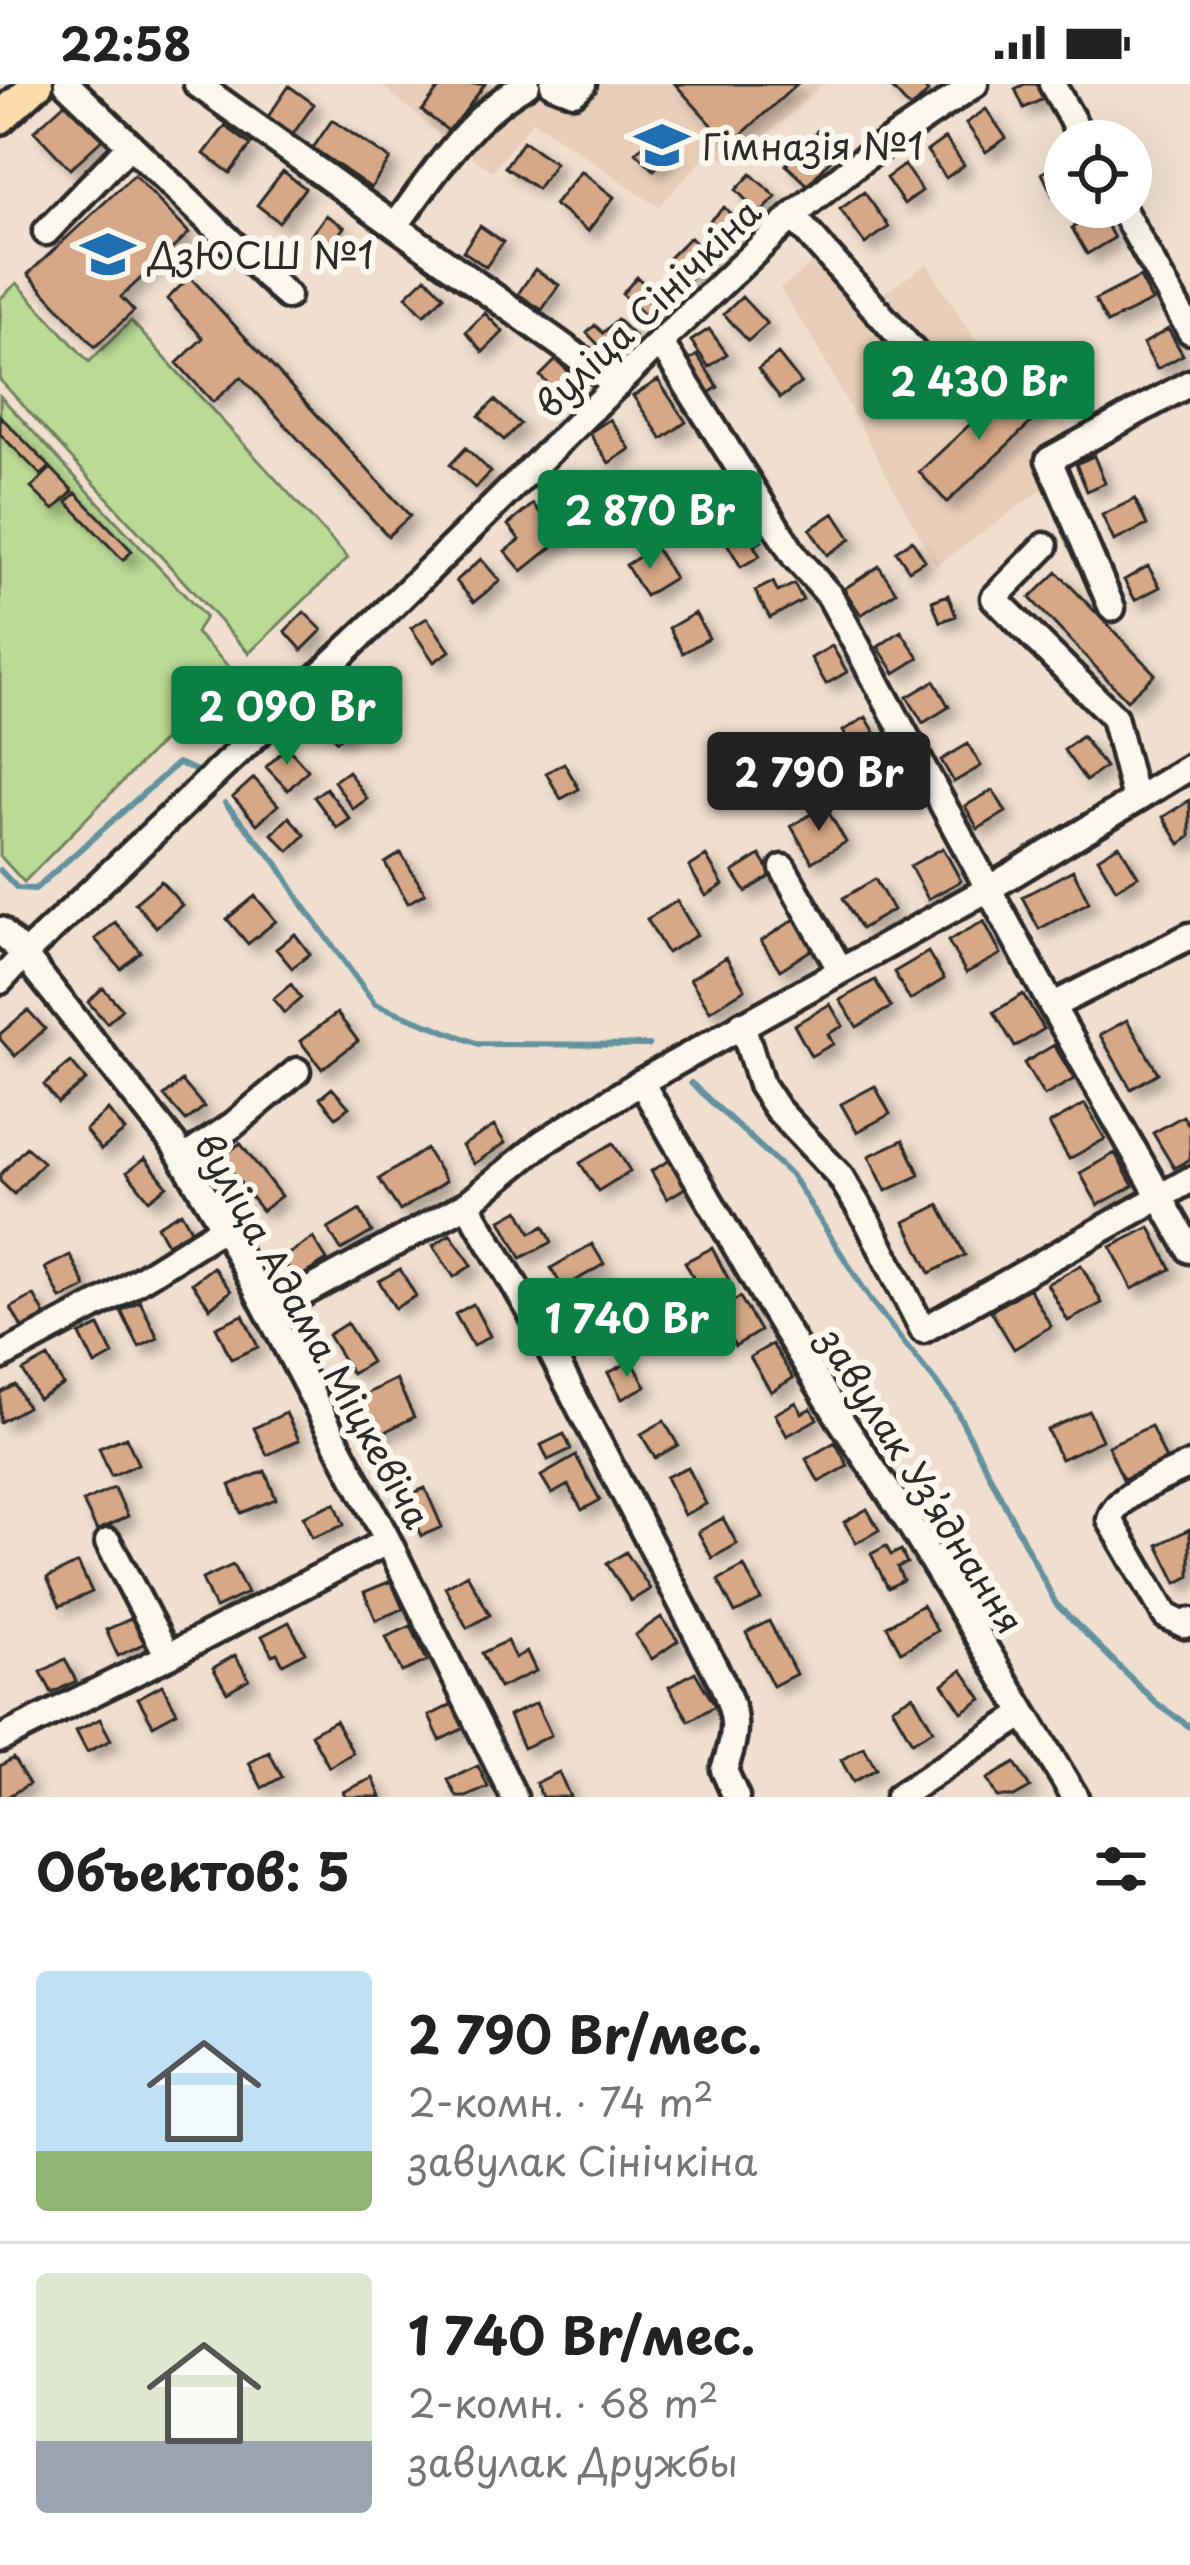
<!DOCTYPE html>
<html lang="ru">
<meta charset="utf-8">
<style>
body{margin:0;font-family:"Playpen Sans",sans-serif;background:#f2f2f2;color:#222;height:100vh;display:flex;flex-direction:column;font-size:45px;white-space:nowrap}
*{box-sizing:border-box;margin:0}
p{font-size:39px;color:#767676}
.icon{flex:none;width:66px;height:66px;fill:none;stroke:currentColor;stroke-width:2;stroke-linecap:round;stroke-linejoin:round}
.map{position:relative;height:1713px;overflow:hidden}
.sheet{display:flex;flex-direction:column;background:#fff;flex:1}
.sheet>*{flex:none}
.tools{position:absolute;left:1044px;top:36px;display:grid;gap:24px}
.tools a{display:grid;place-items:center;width:108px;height:108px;border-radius:50%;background:#fff;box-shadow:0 12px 48px #0002;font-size:60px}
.price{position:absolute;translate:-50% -102px;padding:0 27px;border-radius:12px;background:#0b8043;color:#fff;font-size:39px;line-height:78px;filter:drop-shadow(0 3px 6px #0008)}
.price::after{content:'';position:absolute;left:50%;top:72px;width:36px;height:27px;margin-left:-18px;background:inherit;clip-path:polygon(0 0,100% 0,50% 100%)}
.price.selected{background:#222;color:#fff}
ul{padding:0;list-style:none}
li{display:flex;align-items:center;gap:36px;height:300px;padding:0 36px}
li+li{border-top:3px solid #e0e0e0}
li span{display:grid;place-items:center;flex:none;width:336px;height:240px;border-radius:12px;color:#555}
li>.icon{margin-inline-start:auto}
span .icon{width:144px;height:144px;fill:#fffc;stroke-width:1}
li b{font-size:51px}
h2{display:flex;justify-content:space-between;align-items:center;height:144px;padding:0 36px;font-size:51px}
.status{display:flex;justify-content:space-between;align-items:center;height:84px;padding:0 60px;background:#fff;direction:ltr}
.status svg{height:33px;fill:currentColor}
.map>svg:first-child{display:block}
.built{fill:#e8ceb9}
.green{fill:#badb95;stroke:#728360;stroke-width:3}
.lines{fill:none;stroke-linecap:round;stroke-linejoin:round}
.stream{stroke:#64929e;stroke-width:6}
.building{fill:#d6a888;stroke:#2b2b2b;stroke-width:3;filter:url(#shadow)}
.minor-casing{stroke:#2b2b2b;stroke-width:33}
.major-casing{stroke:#2b2b2b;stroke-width:39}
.minor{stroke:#fbf7ec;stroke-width:24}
.major{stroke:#fddcac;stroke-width:30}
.labels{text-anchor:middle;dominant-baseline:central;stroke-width:12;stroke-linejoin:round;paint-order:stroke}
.poi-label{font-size:36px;fill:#2b2b2b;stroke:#fbf7ec;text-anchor:start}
.street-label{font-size:36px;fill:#2b2b2b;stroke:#fbf7ec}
</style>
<div class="status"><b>22:58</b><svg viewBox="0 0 49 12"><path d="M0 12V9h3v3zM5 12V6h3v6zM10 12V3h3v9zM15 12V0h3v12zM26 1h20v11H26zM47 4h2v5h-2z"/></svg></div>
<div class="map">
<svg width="1190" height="1713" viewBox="0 0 1190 1713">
<defs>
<filter id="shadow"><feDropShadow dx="8" dy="8" stdDeviation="6" flood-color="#0004"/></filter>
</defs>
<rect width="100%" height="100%" fill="#f0dfce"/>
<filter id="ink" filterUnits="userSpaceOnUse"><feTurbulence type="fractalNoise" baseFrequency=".00833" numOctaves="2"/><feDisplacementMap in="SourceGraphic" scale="24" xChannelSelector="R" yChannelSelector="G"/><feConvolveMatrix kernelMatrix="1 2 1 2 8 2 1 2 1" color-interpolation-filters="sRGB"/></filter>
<g filter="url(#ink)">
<path class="built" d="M380,0H823L735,80L710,68L658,123L533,36L493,87L444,54Z
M831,160L874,216L927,180L991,281L1023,263L1073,351L1037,372L1050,400L936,482L815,259L780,204L796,193Z"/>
<path class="green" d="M17,199L89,278L131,237L348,474L249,569L0,296V215Z
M0,312L205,533L196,549L232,586L24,798L0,772Z"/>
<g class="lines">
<path class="stream" d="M225,719L277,779L303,821L375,920L479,960L649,961
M0,786L17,804L35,805L178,679L197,687
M691,999L792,1092L872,1218L953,1320L1056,1520L1156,1619L1190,1643"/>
</g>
<path class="building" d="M442,0H485L450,48L422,27Z
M675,0H797L730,61Z
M888,0H921L928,8L911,25Z
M1025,0H1040L1047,13L1024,24L1015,5Z
M289,2L314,20L290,54L265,37Z
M69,15L105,53L70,85L34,47Z
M986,25L1006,54L986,68L966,39Z
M332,36L390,75L371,104L313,64Z
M225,42L251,61L230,89L204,70Z
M817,47L839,66L808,101L786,81Z
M656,49L674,67L654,86L636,68Z
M945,54L964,81L946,94L927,67Z
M523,57L555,79L537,105L505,83Z
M1065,78V107L1053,112L1042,89Z
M904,81L922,107L904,120L886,94Z
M283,87L305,104L279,138L257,121Z
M581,87L614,113L588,147L554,121Z
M751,90L776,113L760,130L736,106Z
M134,91L189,149L121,213L134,227L95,263L28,190Z
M864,108L889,143L865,160L840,125Z
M724,123L743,143L725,160L706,140Z
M1099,127L1114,154L1087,170L1072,144Z
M326,131L344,143L329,164L311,151Z
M480,142L503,158L486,183L463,167Z
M690,153L710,174L689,195L668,175Z
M535,185L559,201L542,226L518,210Z
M190,193L410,432L388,452L241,293L213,318L177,279L203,254L167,215Z
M426,193L444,212L424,231L406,212Z
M637,193L662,217L647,233L622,210Z
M1140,193L1152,217L1107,239L1095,216Z
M742,213L767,240L748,257L724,230Z
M485,229L503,248L483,268L466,248Z
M617,235L634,252L611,274L587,249L595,241L603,249Z
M709,245L727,270L709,283L691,257Z
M1168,245L1183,271L1157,285L1143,260Z
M778,270L801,299L780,314L758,285Z
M697,271L718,303L703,313L682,281Z
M556,276L581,299L565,316L540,292Z
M658,296L686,338L662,355L633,312Z
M1012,301L1040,330L947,418L919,388Z
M495,316L520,340L504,356L479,332Z
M0,332L50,383L41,391L0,350Z
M610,335L630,365L609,379L589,349Z
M466,364L491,388L475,404L450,381Z
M1094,372L1105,399L1087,407L1076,380Z
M51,384L73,407L54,426L31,404Z
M568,387L593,422L572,437L546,403Z
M76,409L132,467L123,476L67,418Z
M1135,415L1147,441L1114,457L1102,431Z
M533,420L562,455L522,487L505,467L520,456L508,441Z
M834,429L851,455L827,471L810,445Z
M749,436L762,457L754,462L760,472L741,483L722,451Z
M912,456L925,476L909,486L896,467Z
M655,463L674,494L645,512L626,481Z
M481,475L500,497L474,518L456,497Z
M879,482L896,508L861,531L844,505Z
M1148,482L1160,503L1135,516L1124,496Z
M1057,488L1155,590L1127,616L1030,514Z
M773,498L778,508L794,500L803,516L770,534L755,507Z
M948,511L956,532L940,538L932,517Z
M304,528L322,546L302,566L285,547Z
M695,529L709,554L683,569L669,544Z
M427,534L450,567L434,578L411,544Z
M901,547L919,574L895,589L878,563Z
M832,562L847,588L826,600L811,574Z
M364,590L385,614L337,657L316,633Z
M934,597L949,623L923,639L907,613Z
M866,633L885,666L861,679L843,647Z
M1082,652L1105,683L1086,697L1064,666Z
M968,660L981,682L954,698L941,676Z
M287,663L308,686L288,706L266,683Z
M798,667L815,700L781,717L765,683Z
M564,679L579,705L561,715L546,689Z
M348,687L367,715L353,725L334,697Z
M254,694L278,721L257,740L233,713Z
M326,704L350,735L337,744L314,713Z
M993,706L1006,728L978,745L965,722Z
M1190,716V753L1180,760L1163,733Z
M825,722L846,758L812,778L791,742Z
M289,733L305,751L289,767L272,750Z
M1119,761L1138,792L1116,805L1098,774Z
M943,764L961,797L928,815L910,782Z
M401,769L425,809L408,819L385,779Z
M760,771L772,791L746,808L733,788Z
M706,772L723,801L706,812L689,783Z
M1073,786L1089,818L1039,845L1022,813Z
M875,795L893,826L861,845L843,814Z
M161,797L182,821L156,843L135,819Z
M255,812L276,837L248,860L227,835Z
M677,817L697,851L667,869L647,835Z
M795,835L814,864L780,886L761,857Z
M984,837L1001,870L966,889L948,857Z
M115,838L141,868L121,885L95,855Z
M295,850L310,870L292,884L276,865Z
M928,868L944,895L910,916L894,888Z
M726,873L745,905L710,927L690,895Z
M875,896L891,923L857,943L840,916Z
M291,900L301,914L284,929L273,915Z
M103,904L122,925L107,939L88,918Z
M1023,910L1044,945L1015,963L994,928Z
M830,920L843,942L828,950L833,960L811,972L794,941Z
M28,926L45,945L15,972L0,955V950Z
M337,929L358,957L322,985L300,957Z
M1127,936L1158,989L1131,1005L1100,951Z
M1054,961L1074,995L1044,1012L1024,979Z
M71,978L86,996L58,1019L44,1001Z
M182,997L204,1023L186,1037L164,1012Z
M875,1002L890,1030L857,1048L841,1020Z
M332,1004L349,1023L336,1033L320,1014Z
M1085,1020L1105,1055L1069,1075L1049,1040Z
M108,1026L125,1047L101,1066L85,1046Z
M1183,1032L1190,1043V1075L1174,1084L1153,1049Z
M494,1042L505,1059L474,1080L462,1062Z
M903,1056L920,1091L886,1107L869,1072Z
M240,1059L281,1112L262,1127L221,1074Z
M613,1059L630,1087L598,1107L580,1079Z
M26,1063L43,1078L14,1110L0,1097V1091Z
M426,1065L446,1097L400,1127L379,1095Z
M1115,1069L1133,1102L1098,1121L1080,1089Z
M145,1074L167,1102L149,1116L127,1088Z
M672,1075L688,1102L667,1115L651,1087Z
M939,1121L965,1171L930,1189L905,1138Z
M360,1126L372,1148L341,1166L328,1145Z
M519,1126L531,1149L544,1142L552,1158L521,1174L501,1136Z
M181,1128L191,1146L167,1160L157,1142Z
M1150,1143L1171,1185L1132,1205L1111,1163Z
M450,1150L472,1181L454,1193L433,1162Z
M313,1154L327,1176L295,1196L282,1174Z
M592,1160L604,1180L563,1204L551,1184Z
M712,1164L729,1196L702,1210L685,1178Z
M70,1171L86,1203L61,1215L45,1184Z
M1081,1181L1102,1219L1068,1237L1047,1200Z
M213,1183L231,1207L210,1224L192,1199Z
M400,1185L416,1212L395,1224L379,1197Z
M610,1196L633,1237L601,1255L578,1214Z
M1029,1204L1051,1242L1014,1265L991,1227Z
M34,1211L46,1233L23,1246L11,1224Z
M740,1213L760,1247L735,1262L715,1228Z
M140,1217L158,1254L139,1263L121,1227Z
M473,1220L490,1252L473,1262L455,1230Z
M243,1231L258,1263L231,1275L216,1243Z
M347,1239L371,1278L352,1290L328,1251Z
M99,1242L113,1271L95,1281L80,1251Z
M772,1260L793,1294L771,1308L750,1273Z
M48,1273L63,1301L38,1315L23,1287Z
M632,1277L646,1302L622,1315L608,1289Z
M396,1295L414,1333L376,1352L358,1314Z
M15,1301L27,1323L0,1338V1309Z
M796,1318L802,1329L811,1324L817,1335L787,1352L775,1330Z
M1089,1327L1102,1356L1061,1375L1047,1346Z
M286,1329L299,1356L267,1371L254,1344Z
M664,1337L678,1361L655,1374L641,1350Z
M1151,1342L1166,1376L1123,1395L1108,1362Z
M564,1350L571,1365L548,1376L541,1361Z
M126,1353L138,1380L111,1392L99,1364Z
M835,1358L848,1382L819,1398L806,1375Z
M576,1372L600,1416L582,1426L568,1401L552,1410L541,1392Z
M688,1383L706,1420L684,1431L666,1393Z
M265,1387L276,1415L241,1429L230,1401Z
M114,1404L128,1432L97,1447L83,1418Z
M425,1404L442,1443L421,1452L404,1413Z
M335,1419L344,1441L312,1454L303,1432Z
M867,1425L879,1446L856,1459L844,1438Z
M723,1434L737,1460L712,1474L698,1448Z
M1190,1445V1492L1177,1499L1158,1461Z
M886,1462L891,1471L901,1466L907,1479L897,1483L903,1496L888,1504L871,1470Z
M626,1468L650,1505L631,1517L607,1480Z
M78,1479L92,1508L60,1522L47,1494Z
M233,1481L247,1509L215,1524L202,1495Z
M744,1482L761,1516L735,1529L718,1496Z
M467,1490L490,1531L467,1544L445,1503Z
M391,1497L403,1525L376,1536L364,1508Z
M922,1521L937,1547L901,1568L887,1542Z
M137,1532L149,1557L118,1572L106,1546Z
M661,1533L678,1557L652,1575L635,1551Z
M769,1537L796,1590L773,1602L746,1549Z
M289,1538L305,1568L283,1580L277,1569L272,1571L262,1552Z
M411,1542L427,1577L402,1588L386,1553Z
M507,1557L515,1574L527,1568L536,1587L499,1604L482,1569Z
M235,1571L249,1595L227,1608L213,1584Z
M65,1575L76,1597L52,1609L41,1588Z
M962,1586L982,1615L962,1628L943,1600Z
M695,1588L715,1622L689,1637L669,1603Z
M162,1601L177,1628L153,1641L138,1614Z
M913,1611L933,1646L912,1658L892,1623Z
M536,1619L551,1651L523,1664L509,1632Z
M453,1620L464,1644L440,1656L429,1632Z
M100,1635L111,1656L87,1668L76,1647Z
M335,1636L353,1669L329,1683L311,1650Z
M864,1663L876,1685L853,1698L841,1676Z
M269,1668L282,1693L262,1704L249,1679Z
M13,1674L29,1700L7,1713H0V1682Z
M1015,1679L1030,1704L1014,1713H997L987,1695Z
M478,1682L488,1703L466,1713H457L448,1696Z
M559,1688L570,1713H542L536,1699Z
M373,1694L381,1713H346L343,1708Z"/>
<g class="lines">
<defs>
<path id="minor" d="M67,0L287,212
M197,0L617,301
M553,0L574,8L583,0
M1052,0L1084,57
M1121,123L1190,247
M793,132L958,318
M396,141C435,88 469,32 527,0
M46,148L130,61
M660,258L795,473L830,512L1052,922L1190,1166
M1045,462L994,514L1114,633L1135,715
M1112,524L1049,376L1190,299
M783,784L840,885
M0,846L24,871L173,1059L224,1143L388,1457L514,1713
M0,897L24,871L384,530L660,258L793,132L863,75L975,0
M1052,922L1190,852
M742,940L761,1001L777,1025L840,1092L867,1136L923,1246L1190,1096
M641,998L767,1216L840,1335L911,1442L1075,1713
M183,1075L233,1041L297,987
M467,1120L530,1227L721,1596C738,1635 738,1646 724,1686L736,1713
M269,1228L467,1120L542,1059L641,998L990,804L1190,683
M0,1273L114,1212L224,1143
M1190,1381C1166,1393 1116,1410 1110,1436L1166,1532L1185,1541L1190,1537
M108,1458L168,1572
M0,1655L168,1572L388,1457
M898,1713L1024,1630"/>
<path id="major" d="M0,34L37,0"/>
</defs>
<use href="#minor" class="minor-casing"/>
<use href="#major" class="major-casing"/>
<use href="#minor" class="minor"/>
<use href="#major" class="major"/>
</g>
</g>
<defs>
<symbol id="school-bare" viewBox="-9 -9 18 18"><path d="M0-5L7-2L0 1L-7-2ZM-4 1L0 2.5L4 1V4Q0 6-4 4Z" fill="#1f6fb2" stroke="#fbf7ec" stroke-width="2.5" paint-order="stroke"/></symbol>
</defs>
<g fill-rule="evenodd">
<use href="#school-bare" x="624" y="23" width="76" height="76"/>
<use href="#school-bare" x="70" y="132" width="76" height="76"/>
</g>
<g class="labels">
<g class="poi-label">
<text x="702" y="61">Гімназія №1</text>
<text x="148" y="170">ДзЮСШ №1</text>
</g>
<g class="street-label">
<text transform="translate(647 223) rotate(-44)">вуліца Сінічкіна</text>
<text transform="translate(314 1246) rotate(61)">вуліца Адама Міцкевіча</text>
<text transform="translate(922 1396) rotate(58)">завулак Узʼяднання</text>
</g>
</g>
</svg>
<div class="tools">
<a><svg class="icon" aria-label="locate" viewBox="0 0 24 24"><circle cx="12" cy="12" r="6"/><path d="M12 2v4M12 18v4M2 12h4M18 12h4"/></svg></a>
</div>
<b class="price" style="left:979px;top:359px">2 430 Br</b>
<b class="price" style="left:650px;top:488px">2 870 Br</b>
<b class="price" style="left:287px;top:684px">2 090 Br</b>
<b class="price selected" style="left:819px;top:750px">2 790 Br</b>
<b class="price" style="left:627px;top:1296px">1 740 Br</b>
</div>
<section class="sheet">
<h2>Объектов: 5<svg class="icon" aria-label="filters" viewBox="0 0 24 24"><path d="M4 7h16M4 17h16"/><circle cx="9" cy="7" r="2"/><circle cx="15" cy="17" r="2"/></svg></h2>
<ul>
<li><span style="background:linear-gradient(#bfe0f5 75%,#8fb573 0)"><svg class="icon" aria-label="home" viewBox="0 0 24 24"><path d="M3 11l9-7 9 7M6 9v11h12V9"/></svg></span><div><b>2 790 Br/мес.</b><p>2-комн. · 74 m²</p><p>завулак Сінічкіна</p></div></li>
<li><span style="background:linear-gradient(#dfe7d0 70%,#9aa5b1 0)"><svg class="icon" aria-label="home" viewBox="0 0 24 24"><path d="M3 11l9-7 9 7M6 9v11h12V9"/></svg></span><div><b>1 740 Br/мес.</b><p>2-комн. · 68 m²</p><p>завулак Дружбы</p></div></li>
</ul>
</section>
